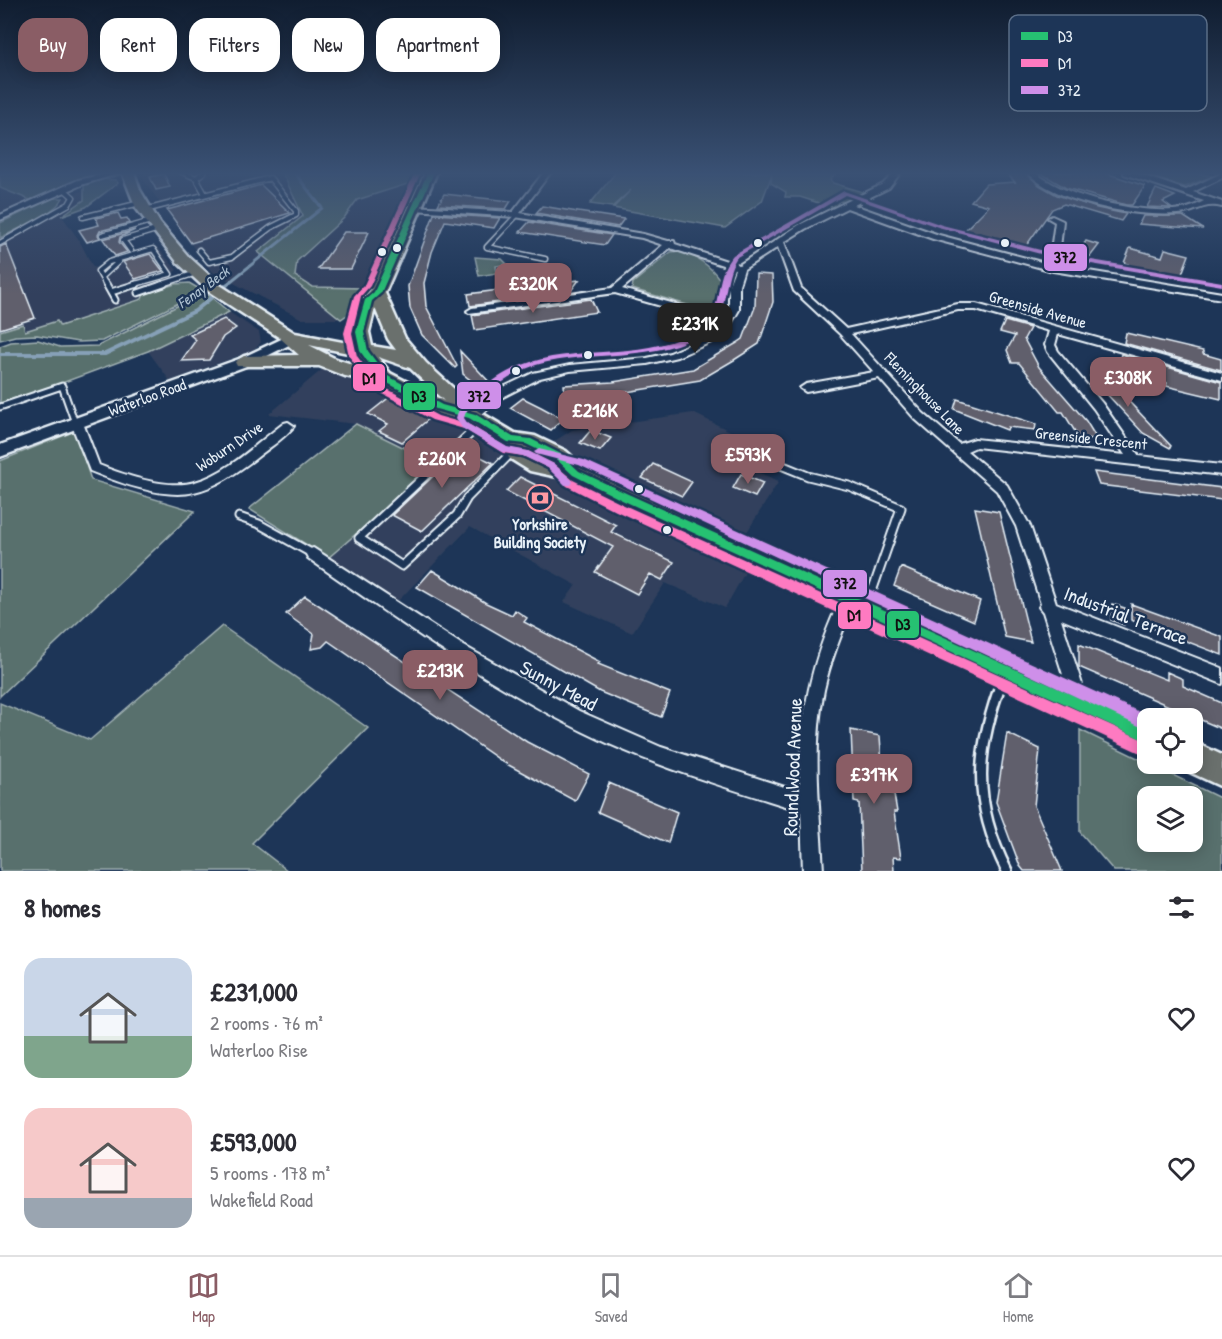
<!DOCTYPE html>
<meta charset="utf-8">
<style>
body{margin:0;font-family:"Patrick Hand",sans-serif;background:#f7f7f7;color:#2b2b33;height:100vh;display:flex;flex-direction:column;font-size:22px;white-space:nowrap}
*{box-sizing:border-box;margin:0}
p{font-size:20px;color:#7c7c81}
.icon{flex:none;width:33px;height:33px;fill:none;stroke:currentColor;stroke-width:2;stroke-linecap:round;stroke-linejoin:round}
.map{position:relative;height:871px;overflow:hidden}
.drawer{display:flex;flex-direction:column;background:#fff;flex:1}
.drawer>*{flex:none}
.hud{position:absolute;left:18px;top:18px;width:600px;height:54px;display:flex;gap:12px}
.buttons{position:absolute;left:1137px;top:708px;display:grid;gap:12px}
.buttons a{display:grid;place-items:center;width:66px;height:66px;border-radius:12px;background:#fff;box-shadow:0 3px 15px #0003;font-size:30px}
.price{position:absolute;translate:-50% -51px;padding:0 14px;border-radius:12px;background:#8a5d65;color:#fff;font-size:20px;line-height:39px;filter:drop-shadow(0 2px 3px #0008)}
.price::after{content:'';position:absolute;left:50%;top:36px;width:18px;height:14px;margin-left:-9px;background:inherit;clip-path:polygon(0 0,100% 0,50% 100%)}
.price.active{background:#222;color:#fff}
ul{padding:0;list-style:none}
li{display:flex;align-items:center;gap:18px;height:150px;padding:0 24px}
li span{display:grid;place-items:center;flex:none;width:168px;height:120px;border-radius:18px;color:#555}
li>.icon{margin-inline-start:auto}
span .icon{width:72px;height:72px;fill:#fffc;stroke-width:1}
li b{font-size:26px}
h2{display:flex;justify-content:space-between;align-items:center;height:72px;padding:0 24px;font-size:26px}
.chip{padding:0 21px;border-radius:18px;background:#fff;box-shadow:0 3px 15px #0003;font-size:21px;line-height:54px}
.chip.active{background:#8a5d65;color:#fff}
.menu{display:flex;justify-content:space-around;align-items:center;height:84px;border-top:2px solid #e1e1e2;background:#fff;font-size:16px;color:#7c7c81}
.menu a{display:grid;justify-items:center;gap:3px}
.menu .active{color:#8a5d65}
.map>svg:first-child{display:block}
.built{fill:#31415d}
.green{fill:#58706d;stroke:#a0b0b2;stroke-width:1.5;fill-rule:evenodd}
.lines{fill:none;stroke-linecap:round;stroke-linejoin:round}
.stream-far1{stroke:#86a0b7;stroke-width:3}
.stream{stroke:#86a0b7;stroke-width:4}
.building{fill:#615e6c;stroke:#e8f1f8;stroke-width:1.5}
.service-far3-casing{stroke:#e8f1f8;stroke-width:7}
.service-far2-casing{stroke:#e8f1f8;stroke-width:9}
.service-far1-casing{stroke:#e8f1f8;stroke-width:11}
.service-casing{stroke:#e8f1f8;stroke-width:14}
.minor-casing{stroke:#e8f1f8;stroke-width:4}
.tertiary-casing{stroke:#e8f1f8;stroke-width:5}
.trunk-casing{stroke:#e8f1f8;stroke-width:5}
.service-far3{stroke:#1d3557;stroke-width:4}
.service-far2{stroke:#1d3557;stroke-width:5}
.service-far1{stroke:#1d3557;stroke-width:7}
.service{stroke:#1d3557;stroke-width:9}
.minor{fill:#1d3557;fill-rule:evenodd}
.tertiary{fill:#1d3557;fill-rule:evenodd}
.trunk{fill:#6a706d;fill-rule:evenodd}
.bus-1-casing{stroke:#1d3557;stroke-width:5}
.bus-2-casing{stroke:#1d3557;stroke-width:5}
.bus-3-casing{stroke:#1d3557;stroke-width:5}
.bus-1{fill:#26c172;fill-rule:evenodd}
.bus-2{fill:#fe7ac1;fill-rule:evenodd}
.bus-3{fill:#ce8fe9;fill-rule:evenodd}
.bus-dot{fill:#e8f1f8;stroke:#1d3557;stroke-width:2}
.labels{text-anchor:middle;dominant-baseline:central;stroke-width:5;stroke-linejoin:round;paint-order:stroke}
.far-water-label{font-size:15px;font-style:italic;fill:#afc2d2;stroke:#1d3557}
.street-label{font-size:16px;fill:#e8f1f8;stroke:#1d3557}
.poi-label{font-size:16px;font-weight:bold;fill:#e8f1f8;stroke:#1d3557}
.near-street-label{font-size:20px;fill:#e8f1f8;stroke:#1d3557}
.key{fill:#1d3557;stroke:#5a6d87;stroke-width:1.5}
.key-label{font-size:16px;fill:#e8f1f8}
.line-badge{stroke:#1d3557;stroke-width:2}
.pale-badge-label{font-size:16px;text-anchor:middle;font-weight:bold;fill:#111}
</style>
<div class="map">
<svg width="1222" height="871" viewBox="0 0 1222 871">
<rect width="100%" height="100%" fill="#1d3557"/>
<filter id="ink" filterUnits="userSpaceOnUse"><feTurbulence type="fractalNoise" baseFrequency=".0167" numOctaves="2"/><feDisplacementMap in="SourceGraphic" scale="12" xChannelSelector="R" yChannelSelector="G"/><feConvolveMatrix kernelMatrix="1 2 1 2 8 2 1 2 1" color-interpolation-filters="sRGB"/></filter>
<g filter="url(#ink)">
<path class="built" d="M143,172H282L303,216L258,252L341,319H302L211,271L144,181Z
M100,179L116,180L118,183L86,207L62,216L79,240L93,267L96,268L103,263L157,247L177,270L170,276L175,283H189L203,291L102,341L78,342L37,335L15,336L0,340V238L43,215L61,203L63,198L82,191L84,185Z
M414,182L364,288H312L295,276L297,261L344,218L357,200Z
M0,188L30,200L0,214Z
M229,312L259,332L261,342L258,346L252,351L170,381L148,351Z
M324,368L393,393L476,434L522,462L572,430L693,413L736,434L721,457L779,481L730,559L747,569L725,608L665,583L632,633L564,602L576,585L470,527L398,601L328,558L437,465L356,424L269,414Z"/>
<path class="green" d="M7,172H100L30,200L0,188V174Z
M282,172H418L414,182L357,200L344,218L297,261L295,276L312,287L364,288L360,306L341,319L258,252L303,216Z
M616,172H837L830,180L833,183L863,192L865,195L849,202L839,201L836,206L831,207L800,197H785L786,192L771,183L772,174L762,201L725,228L613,208L631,190L612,207L590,204Z
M1133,172H1189L1213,176L1185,187Z
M100,179L116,180L118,183L86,207L61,216L84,200V185Z
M53,198H63C56,213 15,230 0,238V223Z
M679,251C702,256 738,285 720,311L712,312L632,289L633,283L671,252Z
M475,257L502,259L507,264L496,266L497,273L479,276Z
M189,283L203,291L102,341L78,342L37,335L15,336L0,340V331L23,324L25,331L57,321L60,326L142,299L144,294L175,284Z
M205,292L229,312L148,351L0,406V346L11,342L38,340L60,347L98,346Z
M356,424L437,464L328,558L249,509Z
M75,431L91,480L195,511L0,696V461Z
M222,626L368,728L252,843L288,871H0V703L90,740Z
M1080,730L1222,799V871H1114L1080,832ZM1148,796H1192V842H1148Z"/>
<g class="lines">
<path class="stream-far1" d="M226,285L322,208L294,172"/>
<path class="stream" d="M0,354H105L195,311L228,284"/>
</g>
<path class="building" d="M1005,172H1025L1039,185L1057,195L1097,208L1126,214L1121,221L1064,204L1052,209L1026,246L963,232L989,206L971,201L986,184L1015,182Z
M1039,172H1103L1145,186L1132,205H1126L1066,188Z
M164,174L170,187L156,190L150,177Z
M261,185L290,213L191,243L167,210Z
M1156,189L1175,196L1163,202L1171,208L1147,207Z
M444,194L511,201L506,209L438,205Z
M542,206L578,212L624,219L618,227L536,213Z
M118,213L121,219L127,218L130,223L100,231L98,235L100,238L87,242L79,230L99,225L96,218Z
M434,214L500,218L494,228L445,221L432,252L424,283L426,306L457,366L455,368L422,335L410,308L408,286Z
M1143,216H1183L1203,229L1139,224Z
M529,222L612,235L605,245L520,232Z
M135,230L120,237L119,242L127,252L115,256L103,239Z
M344,232H369L351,269H318Z
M1086,241L1099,245L1089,258L1077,255Z
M6,244L35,318L0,329V247Z
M1130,248L1162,257L1165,249L1189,255L1180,279L1143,269L1141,273L1125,269L1128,264L1124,263Z
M150,254L163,271L135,279L123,262Z
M756,274L772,275L773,302L759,344L734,360L700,380L614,394L565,396L564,385L613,382L693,369L737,343L743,339L755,307Z
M579,280L570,292L470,306L468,294Z
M591,299L597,312L475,330L472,315Z
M224,319L236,328L223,337L209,360L181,361L196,340L190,335Z
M1005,321L1030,328L1024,339L1039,367L1086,421L1097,439L1079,438L1063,412H1059L1019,363H1012L1007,350L1015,336L1000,332Z
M1126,333L1203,351V354L1221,359V370L1124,343Z
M460,351L495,388L488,394L463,374Z
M1121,354L1221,382V399L1166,386L1167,383L1133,372L1132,375L1117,370Z
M1098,369L1171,446L1170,448L1143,433L1090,376Z
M391,396L431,417L402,442L379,431L388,424L368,414Z
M523,398L541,407L563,419L551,430L510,408Z
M957,399L1036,424L1035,430L1008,427L1007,430L954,409Z
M591,430L611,438L600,451L580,443Z
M463,448L493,463L422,531L392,515Z
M653,464L692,482L682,496L642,478Z
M1094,472L1222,488V500L1099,485Z
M741,474L763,483L755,497L733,488Z
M520,477L616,525L611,532L674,562L662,580L650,574L637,594L595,572L613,547L506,491Z
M975,508L999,512L1031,642L1005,637Z
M901,567L980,601L974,621L894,586Z
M432,570L486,603L512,615L515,610L527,618L524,622L600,662L598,664L670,693L661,717L600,692L417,587Z
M305,596L527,742L589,774L575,801L503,762L328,641L322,647L311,649L314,634L286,614Z
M1112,604L1125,608L1124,625L1111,620Z
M1131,604L1222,637V655L1131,620Z
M1079,644L1167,680V672L1183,679V686L1222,703V729L1079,667Z
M851,730L880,736L884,792L894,794L897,812H894L901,858L893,857L894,871H862L859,803L854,802Z
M1007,733L1040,749L1034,806L1062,871H1024L1020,866L996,802Z
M609,783L677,812L668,843L598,812Z"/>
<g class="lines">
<defs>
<path id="service-far3" d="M182,172L196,178
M204,172L196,178L205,194
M145,210L270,178L296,211V215L270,228L232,257L209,262L199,250
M517,215L487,247L545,259
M83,217L140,203
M102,235L151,221
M0,243L69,204L73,197L64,189
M131,251L123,240L159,229
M103,276L119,261
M106,285L98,271L109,262L153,249L170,274L132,285
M160,285L196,273"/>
<path id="service-far2" d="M106,284L115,300
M111,292L137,284
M138,293L164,284
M0,407L62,386L75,423
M472,433L481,424"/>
<path id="service-far1" d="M473,431L359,538L402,566L457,515L467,498L512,452
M744,450L808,476L849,486L901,508L868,603
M239,517L259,524L313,554"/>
<path id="service" d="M1004,675C976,748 971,800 1007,871"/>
<path id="minor" d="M113,172H124L84,184L0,220V215L78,180Z
M544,172H551L520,213L643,234L668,241H674L675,244L739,265L799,225L883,184L895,172H901L889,188L854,205L939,235L1049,264L1055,222L1048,218L1052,216L1063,221L1058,266L1222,293V299L1053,271L933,239L847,208L805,229L784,242L801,288L846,329L958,304H976L1222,373V380L1058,334L1055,345L1058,351L1102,403L1139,456L1222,465V475L976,447L967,451L1007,485L1030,526L1056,603L1222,668V684L1061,619L1087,700L1085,706L1079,708L1073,706L1043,612L1039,607L1041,604L1016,526L997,491L915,419L879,378L806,392L800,388L806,384L874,372L840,334L794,291L778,247L744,269L739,285V310L726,332L716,340L677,357L647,364L570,371L540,378L501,398L476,419H468L466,416L468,413L493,392L533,373L570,365L647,358L670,353L708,336L721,323L615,293L469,313L467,311L472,308L612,288L663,245L642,238L515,217L414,210L410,208L414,206L513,212ZM670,248L735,269L729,285V310L724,318L622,289ZM958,310H976L1049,331L1045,345L1048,352L1094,409L1125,455L975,439L959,444L923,413L851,334Z
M1027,172H1035C1064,198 1143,215 1182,209C1189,208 1197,205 1204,201L1124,174V172H1133L1186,190L1222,173V178L1193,192L1222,202V207C1203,202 1197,213 1178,214C1136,217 1057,204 1027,172Z
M77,419L83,423L99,465C124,475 168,490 195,482C228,473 257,443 284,423L288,422L294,426C284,439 267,449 255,459C236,473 217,487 194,492C165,500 117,482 90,471L71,423Z
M313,548L464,646L579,711L661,747L800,792C799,716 810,662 843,593L848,591L853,593L856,598C844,628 831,658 824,690C812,749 820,812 823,871H803L801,811C735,790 669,771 607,743C500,694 404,625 308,558L306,554L308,550Z"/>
<path id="tertiary" d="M292,334L299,338L297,341L249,365L0,457V445L239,359Z"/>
<path id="trunk" d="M122,172H134L140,190L160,223L188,256L220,285L295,333L353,344C350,326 356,303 370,291L425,172H437L385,293L405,338L426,363L478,411L515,433L535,436L566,451L584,467L1148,720V751L571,480L530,471L509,458L502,445L465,421L432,412L379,383L345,376L319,366H237L235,362L244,356L299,355L280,338L208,291L178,263L136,208ZM375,308L388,339L396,350L372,346L369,332ZM309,345L358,355L368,369L336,359ZM378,357L410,368L444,401L390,373Z
M1192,741L1222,755V787L1181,768L1179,764H1192Z"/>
</defs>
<use href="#service-far3" class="service-far3-casing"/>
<use href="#service-far2" class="service-far2-casing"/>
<use href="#service-far1" class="service-far1-casing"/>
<use href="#service" class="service-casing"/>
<use href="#minor" class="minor-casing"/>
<use href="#tertiary" class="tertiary-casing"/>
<use href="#trunk" class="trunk-casing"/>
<use href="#service-far3" class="service-far3"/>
<use href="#service-far2" class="service-far2"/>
<use href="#service-far1" class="service-far1"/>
<use href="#service" class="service"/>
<use href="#minor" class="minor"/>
<use href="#tertiary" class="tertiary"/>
<use href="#trunk" class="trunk"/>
<defs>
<path id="bus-1" d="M428,172H434L381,293L372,301L364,332L368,351L386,375L442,405L475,414L513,437L531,439L561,454L579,471L628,494L1148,729V742L622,500L573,475L555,458L526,444L508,442L469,418L436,409L380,379L360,351L356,332L365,300L374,292Z"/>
<path id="bus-2" d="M415,172H421L370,286L361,296L352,333L357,356L378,384L438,416L470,425L508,448L528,451L554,464L573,480L624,505L1148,742V752L1143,754L1138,752L616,511L567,486L548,468L523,456L503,453L464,429L432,420L372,388L349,356L344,333L354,296L364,285Z"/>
<path id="bus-3" d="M844,191L942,225L1056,254L1222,282V286L1056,258L938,227L845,195L737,257C721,280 731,314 706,331C656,364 591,349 536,365C517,371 501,383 485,395C476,402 467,406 464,418L468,424L507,447L528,451L554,464L571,479L573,482L571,485H565L548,468L523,456L502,452L462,428L456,418C459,405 469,399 479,391C495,379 511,368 531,362C585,345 650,361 700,328C719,316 716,294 722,275C724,267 728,261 733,255Z
M539,449L584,460L1153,718H1148V729L1143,728L579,465L536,454L534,452Z"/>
</defs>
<use href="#bus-1" class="bus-1-casing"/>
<use href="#bus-2" class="bus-2-casing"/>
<use href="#bus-3" class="bus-3-casing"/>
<use href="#bus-1" class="bus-1"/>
<use href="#bus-2" class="bus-2"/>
<use href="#bus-3" class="bus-3"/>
</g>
</g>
<linearGradient id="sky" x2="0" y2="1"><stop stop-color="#101d30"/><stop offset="0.59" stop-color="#3a5174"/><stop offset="1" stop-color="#3a5174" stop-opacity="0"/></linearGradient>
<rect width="1222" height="294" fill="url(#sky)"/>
<defs>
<symbol id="bank-ring" viewBox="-11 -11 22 22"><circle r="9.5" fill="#1d3557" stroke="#ff9aa2" stroke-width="1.5"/><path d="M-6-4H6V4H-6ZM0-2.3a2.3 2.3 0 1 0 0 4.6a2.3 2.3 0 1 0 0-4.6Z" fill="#ff9aa2"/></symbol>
</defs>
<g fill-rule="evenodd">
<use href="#bank-ring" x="525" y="483" width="30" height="30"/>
</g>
<g class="bus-dot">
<circle cx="758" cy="243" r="5"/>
<circle cx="1005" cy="243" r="5"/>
<circle cx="397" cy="248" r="5"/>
<circle cx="382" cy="252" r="5"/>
<circle cx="588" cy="355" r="5"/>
<circle cx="516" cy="371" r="5"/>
<circle cx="639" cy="489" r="5"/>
<circle cx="667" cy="530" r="5"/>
</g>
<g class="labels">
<g class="far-water-label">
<text transform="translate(203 287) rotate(-36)">Fenay Beck</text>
</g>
<g class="street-label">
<text transform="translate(1038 309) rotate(16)">Greenside Avenue</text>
<text transform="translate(925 393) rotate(46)">Fleminghouse Lane</text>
<text transform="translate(147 397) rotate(-20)">Waterloo Road</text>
<text transform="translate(1091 438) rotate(6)">Greenside Crescent</text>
<text transform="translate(229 446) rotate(-34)">Woburn Drive</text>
</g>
<g class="poi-label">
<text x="540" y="524">Yorkshire<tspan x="540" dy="18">Building Society</tspan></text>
</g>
<g class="near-street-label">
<text transform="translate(1126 615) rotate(21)">Industrial Terrace</text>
<text transform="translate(559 685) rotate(28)">Sunny Mead</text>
<text transform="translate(792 767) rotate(-88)">Round Wood Avenue</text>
</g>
</g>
<rect x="1009" y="15" width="198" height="96" rx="9" class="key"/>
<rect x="1021" y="32" width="27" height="8" fill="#26c172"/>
<rect x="1021" y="59" width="27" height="8" fill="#fe7ac1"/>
<rect x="1021" y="86" width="27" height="8" fill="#ce8fe9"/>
<g class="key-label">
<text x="1058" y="42">D3</text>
<text x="1058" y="69">D1</text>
<text x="1058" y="96">372</text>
</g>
<g class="line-badge">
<rect x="1043" y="243" width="45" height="29" rx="6" fill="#ce8fe9"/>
<rect x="352" y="363" width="34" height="29" rx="6" fill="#fe7ac1"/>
<rect x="456" y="381" width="46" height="29" rx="6" fill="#ce8fe9"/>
<rect x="402" y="382" width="34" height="29" rx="6" fill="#26c172"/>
<rect x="822" y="569" width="46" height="29" rx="6" fill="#ce8fe9"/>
<rect x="837" y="601" width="35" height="29" rx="6" fill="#fe7ac1"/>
<rect x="886" y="610" width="34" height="29" rx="6" fill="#26c172"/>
</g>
<g class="pale-badge-label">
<text x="1065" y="263">372</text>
<text x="369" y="384">D1</text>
<text x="479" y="402">372</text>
<text x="419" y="402">D3</text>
<text x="845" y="589">372</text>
<text x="854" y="621">D1</text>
<text x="903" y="630">D3</text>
</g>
</svg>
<div class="buttons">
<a><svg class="icon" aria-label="locate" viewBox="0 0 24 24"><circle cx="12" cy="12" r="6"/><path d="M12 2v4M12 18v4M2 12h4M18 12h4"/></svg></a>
<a><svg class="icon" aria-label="layers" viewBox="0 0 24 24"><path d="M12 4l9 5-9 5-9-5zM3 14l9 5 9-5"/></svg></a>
</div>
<b class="price" style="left:533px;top:314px">£320K</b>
<b class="price active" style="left:695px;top:354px">£231K</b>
<b class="price" style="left:1128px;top:408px">£308K</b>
<b class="price" style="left:595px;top:441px">£216K</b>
<b class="price" style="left:748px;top:485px">£593K</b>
<b class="price" style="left:442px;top:489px">£260K</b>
<b class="price" style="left:440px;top:701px">£213K</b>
<b class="price" style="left:874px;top:805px">£317K</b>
<div class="hud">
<a class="chip active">Buy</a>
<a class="chip">Rent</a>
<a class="chip">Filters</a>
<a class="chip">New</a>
<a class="chip">Apartment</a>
</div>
</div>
<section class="drawer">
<h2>8 homes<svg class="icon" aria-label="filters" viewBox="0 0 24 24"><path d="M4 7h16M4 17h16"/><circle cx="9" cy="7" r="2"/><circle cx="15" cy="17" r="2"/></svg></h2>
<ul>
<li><span style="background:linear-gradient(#c9d6e8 65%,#7fa58c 0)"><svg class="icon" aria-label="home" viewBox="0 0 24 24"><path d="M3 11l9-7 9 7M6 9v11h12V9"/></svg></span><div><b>£231,000</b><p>2 rooms · 76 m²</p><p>Waterloo Rise</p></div><svg class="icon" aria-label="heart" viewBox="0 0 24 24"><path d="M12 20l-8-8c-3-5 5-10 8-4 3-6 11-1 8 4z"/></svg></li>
<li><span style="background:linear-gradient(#f6c9c9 75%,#9aa5b1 0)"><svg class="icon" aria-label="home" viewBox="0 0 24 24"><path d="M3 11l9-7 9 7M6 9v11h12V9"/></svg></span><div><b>£593,000</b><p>5 rooms · 178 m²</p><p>Wakefield Road</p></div><svg class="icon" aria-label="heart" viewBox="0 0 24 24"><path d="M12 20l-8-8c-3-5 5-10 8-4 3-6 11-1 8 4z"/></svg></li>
</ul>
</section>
<nav class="menu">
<a class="active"><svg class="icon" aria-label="map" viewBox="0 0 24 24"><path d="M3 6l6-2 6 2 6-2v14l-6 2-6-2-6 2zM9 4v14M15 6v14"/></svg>Map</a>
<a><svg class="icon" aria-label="saved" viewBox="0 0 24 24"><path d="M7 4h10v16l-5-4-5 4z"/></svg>Saved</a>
<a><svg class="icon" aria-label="home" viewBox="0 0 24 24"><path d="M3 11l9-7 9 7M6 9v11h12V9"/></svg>Home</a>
</nav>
